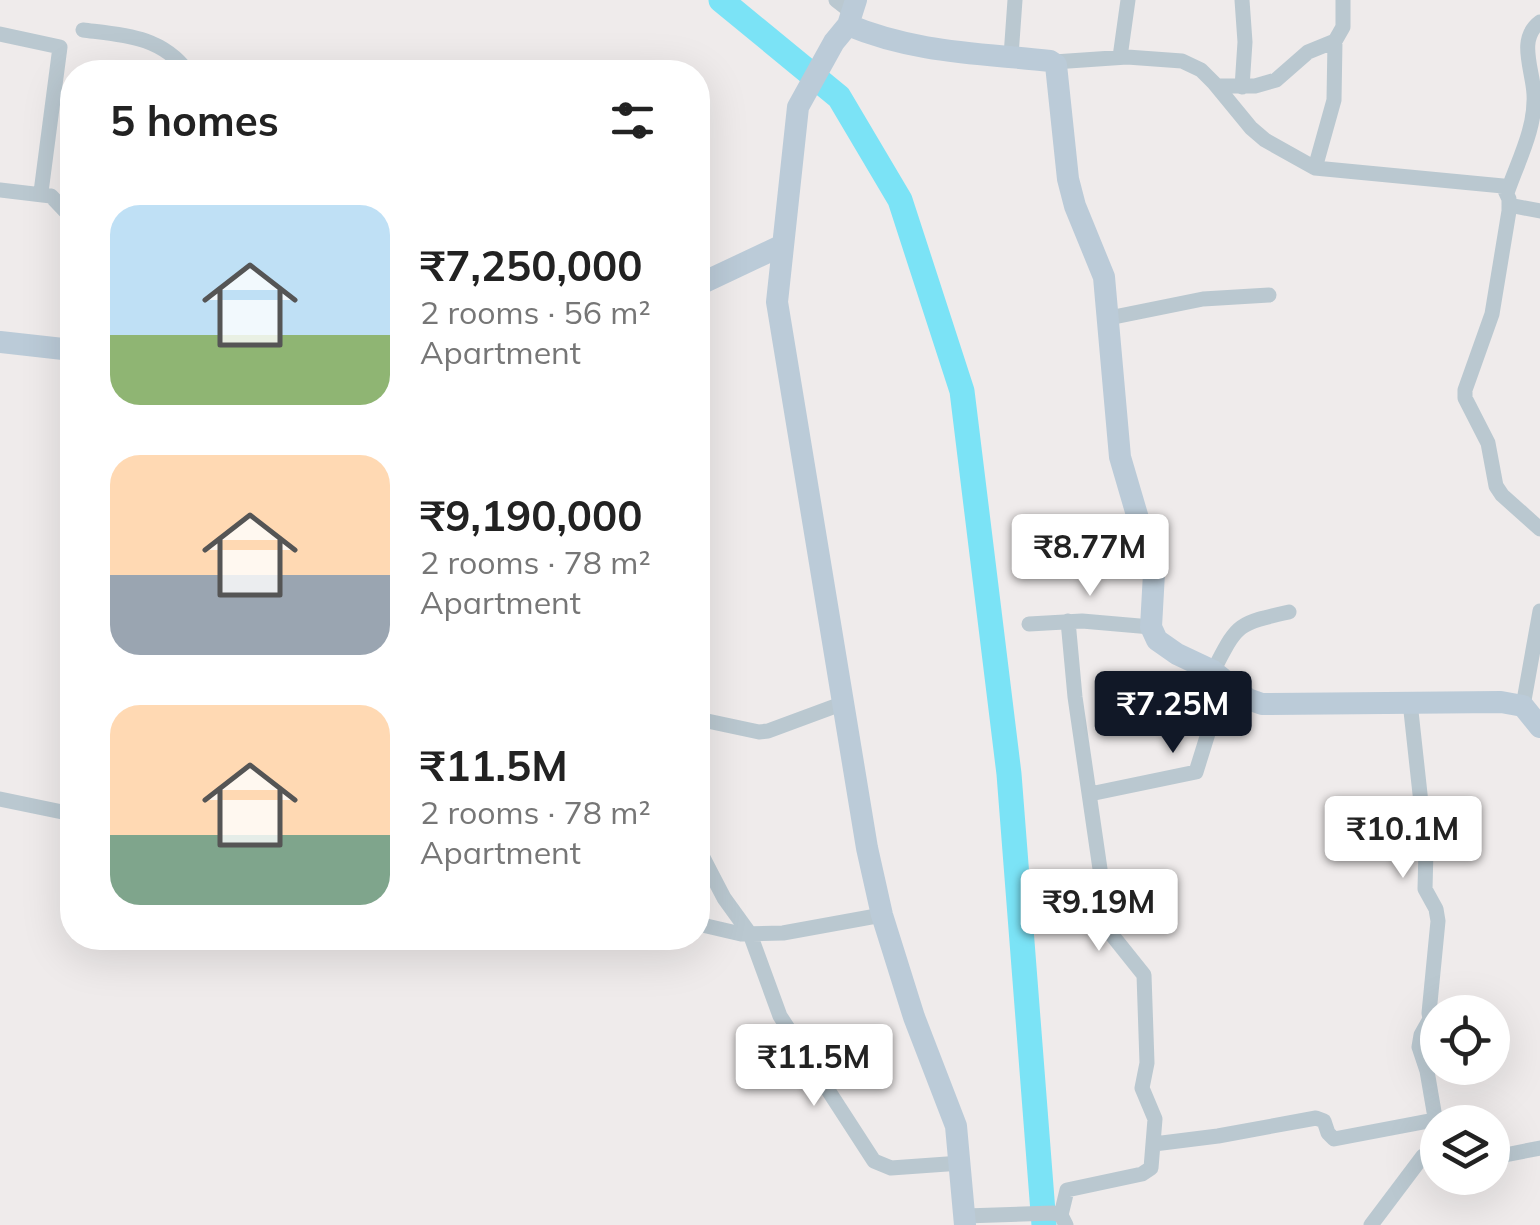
<!DOCTYPE html>
<meta charset="utf-8">
<style>
body{margin:0;font-family:Mulish,sans-serif;background:#f2f2f2;color:#222;height:100vh;display:flex;flex-direction:column;font-size:38px;white-space:nowrap}
*{box-sizing:border-box;margin:0}
p{font-size:32px;color:#767676}
.icon{flex:none;width:55px;height:55px;fill:none;stroke:currentColor;stroke-width:2;stroke-linecap:round;stroke-linejoin:round}
.map{position:relative;flex:1;overflow:hidden}
.side{position:absolute;left:60px;top:60px;width:650px;height:890px;display:flex;flex-direction:column;background:#fff;border-radius:40px;box-shadow:0 10px 40px #0002}
.side>*{flex:none}
.buttons{position:absolute;left:1420px;top:995px;display:grid;gap:20px}
.buttons a{display:grid;place-items:center;width:90px;height:90px;border-radius:50%;background:#fff;box-shadow:0 10px 40px #0002;font-size:50px}
.price{position:absolute;translate:-50% -85px;padding:0 22px;border-radius:10px;background:#fff;color:#222;font-size:32px;line-height:65px;filter:drop-shadow(0 2px 5px #0008)}
.price::after{content:'';position:absolute;left:50%;top:60px;width:30px;height:22px;margin-left:-15px;background:inherit;clip-path:polygon(0 0,100% 0,50% 100%)}
.price.current{background:#111827;color:#fff}
ul{padding:0;list-style:none}
li{display:flex;align-items:center;gap:30px;height:250px;padding:0 50px}
li span{display:grid;place-items:center;flex:none;width:280px;height:200px;border-radius:30px;color:#555}
li>.icon{margin-inline-start:auto}
span .icon{width:120px;height:120px;fill:#fffc;stroke-width:1}
li b{font-size:42px}
h2{display:flex;justify-content:space-between;align-items:center;height:120px;padding:0 50px;font-size:42px}
.map>svg:first-child{display:block}
.lines{fill:none;stroke-linecap:round;stroke-linejoin:round}
.river{stroke:#7be3f6;stroke-width:25}
.street{stroke:#bac8d0;stroke-width:15}
.secondary{stroke:#bbcbd8;stroke-width:22}
</style>
<div class="map">
<svg width="1540" height="1225" viewBox="0 0 1540 1225">
<rect width="100%" height="100%" fill="#efebeb"/>
<g class="lines">
<path class="river" d="M721,0L839,97L900,200L962,391L1009,774L1044,1225"/>
<path class="street" d="M836,0L854,14
M1242,0L1245,42L1242,87
M83,30C124,35 161,36 188,72
M0,34L60,47L41,192
M1011,56L1015,0
M1120,57L1128,0
M1054,62L1127,57L1182,61L1201,70L1214,83L1251,128L1265,140L1315,168L1503,186L1509,199V211L1492,314L1465,390V398L1488,443L1496,486L1502,495L1540,529
M1217,86H1255L1276,80L1308,52L1335,41L1343,27V0
M1315,168L1334,100L1335,41
M0,190L51,196L72,218
M1507,193C1518,161 1536,128 1534,94C1533,70 1517,39 1540,22
M1509,205L1540,211
M1109,318L1203,299L1269,295
M1029,624L1082,621L1151,627
M1213,671C1238,624 1235,624 1289,612
M1410,702L1426,849L1425,889L1436,909L1438,921L1429,1013L1430,1019L1438,1025
M1523,706L1540,611
M698,719L759,732L768,731L841,704
M1090,794L1196,772L1224,682
M0,799L72,814
M698,848L724,898L750,934L780,1016L874,1161L891,1168L961,1163
M698,924L741,934L783,933L882,915
M1430,1019L1421,1035L1419,1047L1427,1071L1437,1129
M1154,1144L1218,1136L1316,1118L1324,1121L1328,1133L1334,1139L1434,1120
M1492,1154L1505,1155L1540,1148
M1061,1215L1067,1190L1142,1174L1151,1168L1155,1119L1142,1088L1147,1063L1144,975L1112,935L1108,924L1075,697L1068,621
M965,1216L1053,1213L1061,1215L1066,1225
M1371,1225L1423,1156L1438,1149"/>
<path class="secondary" d="M856,0L848,25L834,42L798,107L777,302L867,848L882,915L914,1017L956,1126L965,1225
M848,25C915,53 979,53 1050,61L1056,65L1068,179L1075,206L1104,277L1120,457L1154,573L1151,627L1157,640L1177,654L1213,671L1248,699L1262,704L1501,702L1523,706L1540,727
M698,285L783,245
M0,342L72,350"/>
</g>
</svg>
<div class="buttons">
<a><svg class="icon" aria-label="locate" viewBox="0 0 24 24"><circle cx="12" cy="12" r="6"/><path d="M12 2v4M12 18v4M2 12h4M18 12h4"/></svg></a>
<a><svg class="icon" aria-label="layers" viewBox="0 0 24 24"><path d="M12 4l9 5-9 5-9-5zM3 14l9 5 9-5"/></svg></a>
</div>
<b class="price" style="left:1090px;top:599px">₹8.77M</b>
<b class="price current" style="left:1173px;top:756px">₹7.25M</b>
<b class="price" style="left:1403px;top:881px">₹10.1M</b>
<b class="price" style="left:1099px;top:954px">₹9.19M</b>
<b class="price" style="left:814px;top:1109px">₹11.5M</b>
<section class="side">
<h2>5 homes<svg class="icon" aria-label="filters" viewBox="0 0 24 24"><path d="M4 7h16M4 17h16"/><circle cx="9" cy="7" r="2"/><circle cx="15" cy="17" r="2"/></svg></h2>
<ul>
<li><span style="background:linear-gradient(#bfe0f5 65%,#8fb573 0)"><svg class="icon" aria-label="home" viewBox="0 0 24 24"><path d="M3 11l9-7 9 7M6 9v11h12V9"/></svg></span><div><b>₹7,250,000</b><p>2 rooms · 56 m²</p><p>Apartment</p></div></li>
<li><span style="background:linear-gradient(#ffd9b3 60%,#9aa5b1 0)"><svg class="icon" aria-label="home" viewBox="0 0 24 24"><path d="M3 11l9-7 9 7M6 9v11h12V9"/></svg></span><div><b>₹9,190,000</b><p>2 rooms · 78 m²</p><p>Apartment</p></div></li>
<li><span style="background:linear-gradient(#ffd9b3 65%,#7fa58c 0)"><svg class="icon" aria-label="home" viewBox="0 0 24 24"><path d="M3 11l9-7 9 7M6 9v11h12V9"/></svg></span><div><b>₹11.5M</b><p>2 rooms · 78 m²</p><p>Apartment</p></div></li>
</ul>
</section>
</div>
